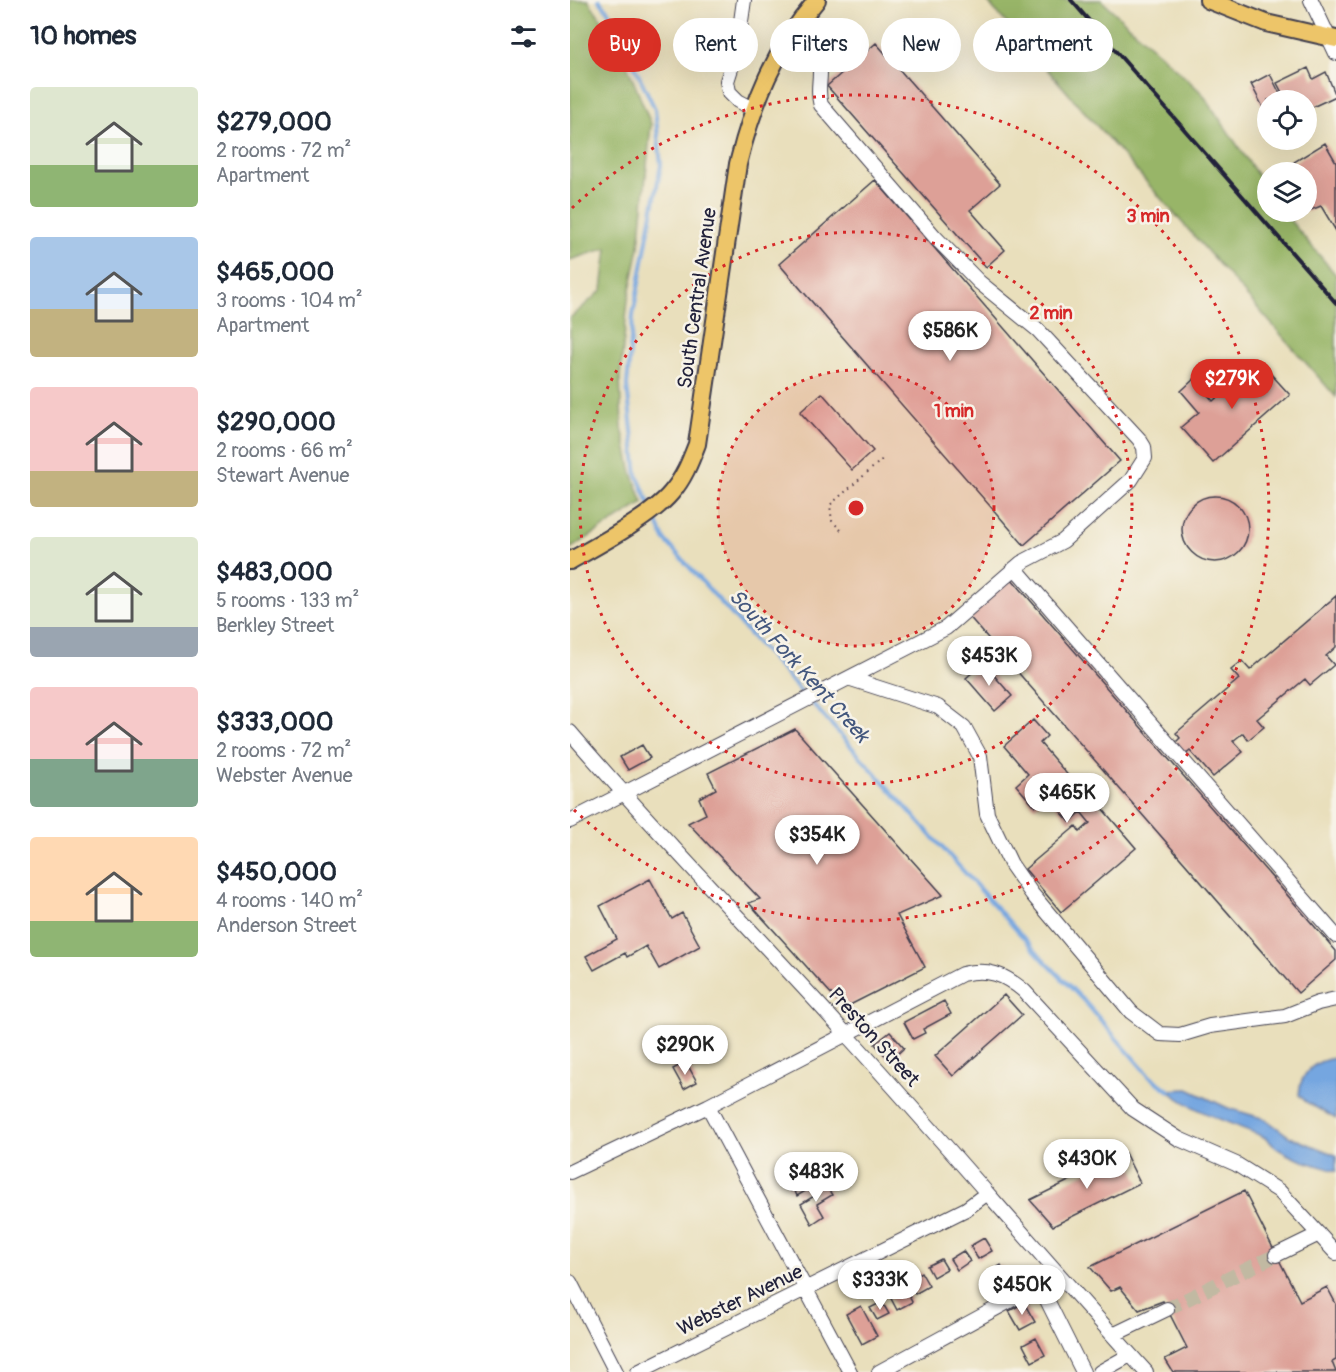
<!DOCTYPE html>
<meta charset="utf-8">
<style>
body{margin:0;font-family:Pangolin,sans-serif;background:#f6f6f7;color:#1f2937;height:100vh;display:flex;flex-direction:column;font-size:22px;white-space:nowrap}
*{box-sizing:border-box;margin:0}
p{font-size:20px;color:#747a83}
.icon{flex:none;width:33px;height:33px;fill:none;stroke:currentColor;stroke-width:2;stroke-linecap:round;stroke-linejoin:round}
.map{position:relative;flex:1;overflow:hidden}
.details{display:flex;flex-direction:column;background:#fff;width:570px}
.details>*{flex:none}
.hud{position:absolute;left:18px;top:18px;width:570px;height:54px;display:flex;gap:12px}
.controls{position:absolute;left:687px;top:90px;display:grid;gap:12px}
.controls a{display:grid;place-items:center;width:60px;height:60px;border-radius:50%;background:#fff;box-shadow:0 6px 24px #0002;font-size:30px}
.price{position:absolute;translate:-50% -51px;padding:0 14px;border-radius:21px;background:#fff;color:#222;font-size:20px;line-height:39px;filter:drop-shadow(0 2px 3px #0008)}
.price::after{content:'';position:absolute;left:50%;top:36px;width:18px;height:14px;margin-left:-9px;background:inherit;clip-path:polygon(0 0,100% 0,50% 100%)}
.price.active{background:#d93025;color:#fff}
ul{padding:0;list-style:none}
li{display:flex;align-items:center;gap:18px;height:150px;padding:0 30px}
li span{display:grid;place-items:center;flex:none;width:168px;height:120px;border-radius:6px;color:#555}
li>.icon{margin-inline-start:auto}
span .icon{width:72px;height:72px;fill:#fffc;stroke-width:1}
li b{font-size:26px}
h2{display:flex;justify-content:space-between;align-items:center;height:72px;padding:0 30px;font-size:26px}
.pill{padding:0 21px;border-radius:27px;background:#fff;box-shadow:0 6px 24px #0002;font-size:21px;line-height:54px}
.pill.active{background:#d93025;color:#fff}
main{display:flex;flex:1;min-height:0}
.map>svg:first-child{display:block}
.forest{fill:#98b567;stroke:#5d6c51;stroke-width:1.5}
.water{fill:#75a6e0;stroke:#4c648e;stroke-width:1.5}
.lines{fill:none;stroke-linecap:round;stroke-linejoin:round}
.stream{stroke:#75a6e0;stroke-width:4}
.building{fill:#dda097}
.minor-tunnel{stroke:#c1b9a2;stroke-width:14;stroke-dasharray:14 7;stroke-linecap:butt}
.minor-casing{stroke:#403e4e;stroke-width:16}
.major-casing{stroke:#403e4e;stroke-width:20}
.path{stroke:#403e4e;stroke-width:2;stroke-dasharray:1.5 4.5;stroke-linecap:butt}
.minor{stroke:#fff;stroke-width:14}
.major{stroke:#edc569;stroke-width:16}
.rail{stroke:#22223b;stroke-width:4}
.ring{fill:none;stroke:#d62828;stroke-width:3;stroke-dasharray:3 6}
.labels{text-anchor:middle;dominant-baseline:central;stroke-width:5;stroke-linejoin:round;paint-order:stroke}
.street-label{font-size:20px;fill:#22223b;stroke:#f7f3e8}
.water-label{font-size:21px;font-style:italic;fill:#43577d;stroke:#f7f3e8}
.centre{fill:#d62828;stroke:#f7f3e8;stroke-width:3}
.ring-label{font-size:18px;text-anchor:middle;font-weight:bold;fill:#d62828;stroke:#f7f3e8;stroke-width:5;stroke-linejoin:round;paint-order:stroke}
</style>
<main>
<section class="details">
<h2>10 homes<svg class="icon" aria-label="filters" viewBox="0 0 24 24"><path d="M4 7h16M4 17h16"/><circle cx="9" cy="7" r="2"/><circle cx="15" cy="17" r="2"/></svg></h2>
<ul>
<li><span style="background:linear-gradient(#dfe7d0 65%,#8fb573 0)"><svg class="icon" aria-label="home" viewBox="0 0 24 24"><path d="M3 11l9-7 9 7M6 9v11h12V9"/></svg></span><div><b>$279,000</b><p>2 rooms · 72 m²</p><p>Apartment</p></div></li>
<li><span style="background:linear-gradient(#a9c7e8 60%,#c2b280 0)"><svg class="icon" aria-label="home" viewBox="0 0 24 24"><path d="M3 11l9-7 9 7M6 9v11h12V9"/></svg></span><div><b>$465,000</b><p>3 rooms · 104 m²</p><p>Apartment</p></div></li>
<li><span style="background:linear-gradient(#f6c9c9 70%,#c2b280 0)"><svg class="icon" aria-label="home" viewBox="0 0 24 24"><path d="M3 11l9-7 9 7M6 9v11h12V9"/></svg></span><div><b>$290,000</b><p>2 rooms · 66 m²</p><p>Stewart Avenue</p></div></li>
<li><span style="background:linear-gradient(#dfe7d0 75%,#9aa5b1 0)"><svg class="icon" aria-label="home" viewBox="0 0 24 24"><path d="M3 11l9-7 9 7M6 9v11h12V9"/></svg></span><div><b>$483,000</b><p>5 rooms · 133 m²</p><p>Berkley Street</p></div></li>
<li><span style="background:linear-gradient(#f6c9c9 60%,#7fa58c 0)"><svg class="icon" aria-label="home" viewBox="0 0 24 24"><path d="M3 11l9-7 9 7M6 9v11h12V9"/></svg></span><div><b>$333,000</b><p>2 rooms · 72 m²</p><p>Webster Avenue</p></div></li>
<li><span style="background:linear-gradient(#ffd9b3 70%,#8fb573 0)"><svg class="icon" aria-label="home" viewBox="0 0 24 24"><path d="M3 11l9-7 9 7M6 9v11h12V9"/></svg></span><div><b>$450,000</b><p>4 rooms · 140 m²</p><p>Anderson Street</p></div></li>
</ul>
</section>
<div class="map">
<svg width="766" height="1372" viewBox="0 0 766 1372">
<rect width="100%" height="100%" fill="#f7f3e8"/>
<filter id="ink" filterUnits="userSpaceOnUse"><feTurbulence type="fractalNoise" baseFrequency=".0167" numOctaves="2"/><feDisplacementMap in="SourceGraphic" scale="12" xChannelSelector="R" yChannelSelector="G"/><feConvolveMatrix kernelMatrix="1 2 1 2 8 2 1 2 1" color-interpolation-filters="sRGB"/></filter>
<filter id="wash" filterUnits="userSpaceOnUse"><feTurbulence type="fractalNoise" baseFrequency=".008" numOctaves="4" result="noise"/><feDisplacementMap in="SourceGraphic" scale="24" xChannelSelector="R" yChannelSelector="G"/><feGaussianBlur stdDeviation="1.35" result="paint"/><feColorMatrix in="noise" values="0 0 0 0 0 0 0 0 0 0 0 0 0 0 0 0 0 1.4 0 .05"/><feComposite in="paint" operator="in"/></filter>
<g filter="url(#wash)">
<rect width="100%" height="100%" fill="#e9dfbc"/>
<path class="forest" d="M0,0H18L48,43L81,124L69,247L58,300L50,377L52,428L62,473L73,503L0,549V318L32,290L37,248L0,260Z
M416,0H531L632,93L697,189L698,212H713L766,275V397Z"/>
<path class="water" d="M766,1058V1119L736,1102L729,1095C730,1072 745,1060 766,1058Z
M618,1089L658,1108L695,1119L720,1137L766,1155V1171C747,1165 727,1161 710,1150C703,1147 699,1139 692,1136C658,1122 626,1113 597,1090Z"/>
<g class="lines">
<path class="stream" d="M29,0L38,11L85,109L91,165L63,315L57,386L67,475L80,505
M84,515L94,539L236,697
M241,702L469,955L515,1002L579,1076L600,1091"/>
</g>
<g id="blocks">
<path class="building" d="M306,43L430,184L400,210L435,250L416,267L257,86Z
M738,68L743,79L756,72L766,96L736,110V100H731L728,94L716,100L707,83Z
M700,74L713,100H698V117L681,84Z
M755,143L766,162V231L751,206L736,212V172H712L711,170Z
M305,180L550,461L454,545L209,264Z
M689,361L720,395L643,463L611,427L629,412L611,391L624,379L643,401Z
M252,393L303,451L282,470L230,412Z
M612 529a33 33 0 1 1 66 0a33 33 0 1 1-66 0Z
M440,577L766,951V960L728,993L397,614Z
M766,596V647L756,656L764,665L740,685L735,679L687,719L694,727L678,740L673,733L663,741L673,752L643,777L620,751L614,756L604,744L610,738L606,733L669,679L661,670L672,661L680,670Z
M413,663L442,696L425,711L396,678Z
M463,720L477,736L470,743L508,787L517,779L531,795L525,800L566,848L491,912L455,869L506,826L510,832L520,823L511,812L500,822L477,796L465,807L446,785L458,774L434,746Z
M225,729L373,895L327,915L355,967L274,1008L179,903L190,899L118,823L136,814L129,798L146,789L138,773Z
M72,745L80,758L58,770L50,757Z
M80,879L102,919L112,913L130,946L89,969L76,946L57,957L55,953L24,970L16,956L47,939L30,906Z
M434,995L452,1015L383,1076L365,1056Z
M374,1001L381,1014L353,1029L355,1033L343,1039L334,1022Z
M320,1032L334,1048L320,1061L305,1044Z
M116,1062L127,1082L114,1089L103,1069Z
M555,1153L570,1183L483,1226L460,1200Z
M229,1170L239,1189L227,1196L224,1189L221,1191L214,1179Z
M254,1182L262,1195L247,1204L254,1216L242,1224L231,1204L246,1195L243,1189Z
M674,1191L730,1301L757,1287L766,1304V1360L762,1362L766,1372H603L595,1359L617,1348L593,1301L569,1310L550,1287L541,1291L520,1267Z
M414,1238L422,1251L408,1259L400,1246Z
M393,1251L400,1261L387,1270L380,1259Z
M371,1259L377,1269L363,1277L357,1266Z
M431,1265L436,1275L440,1273L443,1279L431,1285L423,1270Z
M351,1272L359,1286L345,1294L337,1281Z
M331,1281L342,1302L327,1310L316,1289Z
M312,1302L319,1314L307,1320L300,1308Z
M454,1303L465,1322L450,1330L439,1311Z
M291,1306L307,1336L292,1344L276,1314Z
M466,1338L475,1355L462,1362L453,1345Z"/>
</g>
</g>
<g filter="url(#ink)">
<use href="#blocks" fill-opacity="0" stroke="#403e4e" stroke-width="1.5"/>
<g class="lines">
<path class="minor-tunnel" d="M597,1309L706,1255"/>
<defs>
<path id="minor" d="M174,0L167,50L157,81L159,92L168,101L183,109
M741,0L766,53
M445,568L766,936
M281,679L368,707L394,727L410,756L417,814L441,864L462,894L561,1012L590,1034L610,1035L640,1026L715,1016L748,1003L766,999
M0,732C88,835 184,932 275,1033C377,1145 474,1260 576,1372
M0,821L376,628L451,563L493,541L561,480L575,458L574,447L569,439L468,330L409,282L365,237L251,105C247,93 250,84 250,72C249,52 238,40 227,25
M138,1106L280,1372
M0,1172L138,1106L392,974C418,968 434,974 454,991L563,1109L609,1139L666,1164L709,1191L766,1253
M706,1255L749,1234
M0,1282L46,1372
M543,1335L597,1309
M68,1372L396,1209L416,1194
M309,1372L458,1291L472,1290L513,1372
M530,1372L560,1355"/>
<path id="major" d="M638,0L696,23L766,39
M0,561C28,545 81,517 101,493C114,478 120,462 127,444L168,164C183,103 205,48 247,0"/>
</defs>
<use href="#minor" class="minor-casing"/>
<use href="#major" class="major-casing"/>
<path class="path" d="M271,530L262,521L260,505L315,457"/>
<use href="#minor" class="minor"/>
<use href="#major" class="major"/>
<path class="rail" d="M501,0L766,303"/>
</g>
</g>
<circle cx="286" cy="508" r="138" fill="#d62828" fill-opacity=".12"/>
<g class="ring">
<circle cx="286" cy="508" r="138"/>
<circle cx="286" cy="508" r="276"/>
<path d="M2 208A413 413 0 1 1 2 808"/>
</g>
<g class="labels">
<g class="street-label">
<text transform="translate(127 298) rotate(-82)">South Central Avenue</text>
<text transform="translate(304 1037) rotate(48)">Preston Street</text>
<text transform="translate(170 1300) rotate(-26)">Webster Avenue</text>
</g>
<g class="water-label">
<text transform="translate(229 666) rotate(48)">South Fork Kent Creek</text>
</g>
</g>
<circle cx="286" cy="508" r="9" class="centre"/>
<g class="ring-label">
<text x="578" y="222">3 min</text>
<text x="481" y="319">2 min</text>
<text x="384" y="417">1 min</text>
</g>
</svg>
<div class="controls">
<a><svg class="icon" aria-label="locate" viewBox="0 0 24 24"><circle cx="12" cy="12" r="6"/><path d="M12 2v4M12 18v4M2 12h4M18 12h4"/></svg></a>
<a><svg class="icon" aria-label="layers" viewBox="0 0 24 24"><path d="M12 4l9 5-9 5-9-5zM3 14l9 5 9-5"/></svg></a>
</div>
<b class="price" style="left:380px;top:362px">$586K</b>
<b class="price active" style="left:662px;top:410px">$279K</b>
<b class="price" style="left:419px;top:687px">$453K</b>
<b class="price" style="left:497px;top:824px">$465K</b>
<b class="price" style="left:247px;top:866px">$354K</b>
<b class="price" style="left:115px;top:1076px">$290K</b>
<b class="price" style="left:517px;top:1190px">$430K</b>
<b class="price" style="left:246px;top:1203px">$483K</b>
<b class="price" style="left:310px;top:1311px">$333K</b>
<b class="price" style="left:452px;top:1316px">$450K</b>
<div class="hud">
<a class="pill active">Buy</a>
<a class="pill">Rent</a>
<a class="pill">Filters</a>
<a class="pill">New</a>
<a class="pill">Apartment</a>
</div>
</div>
</main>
